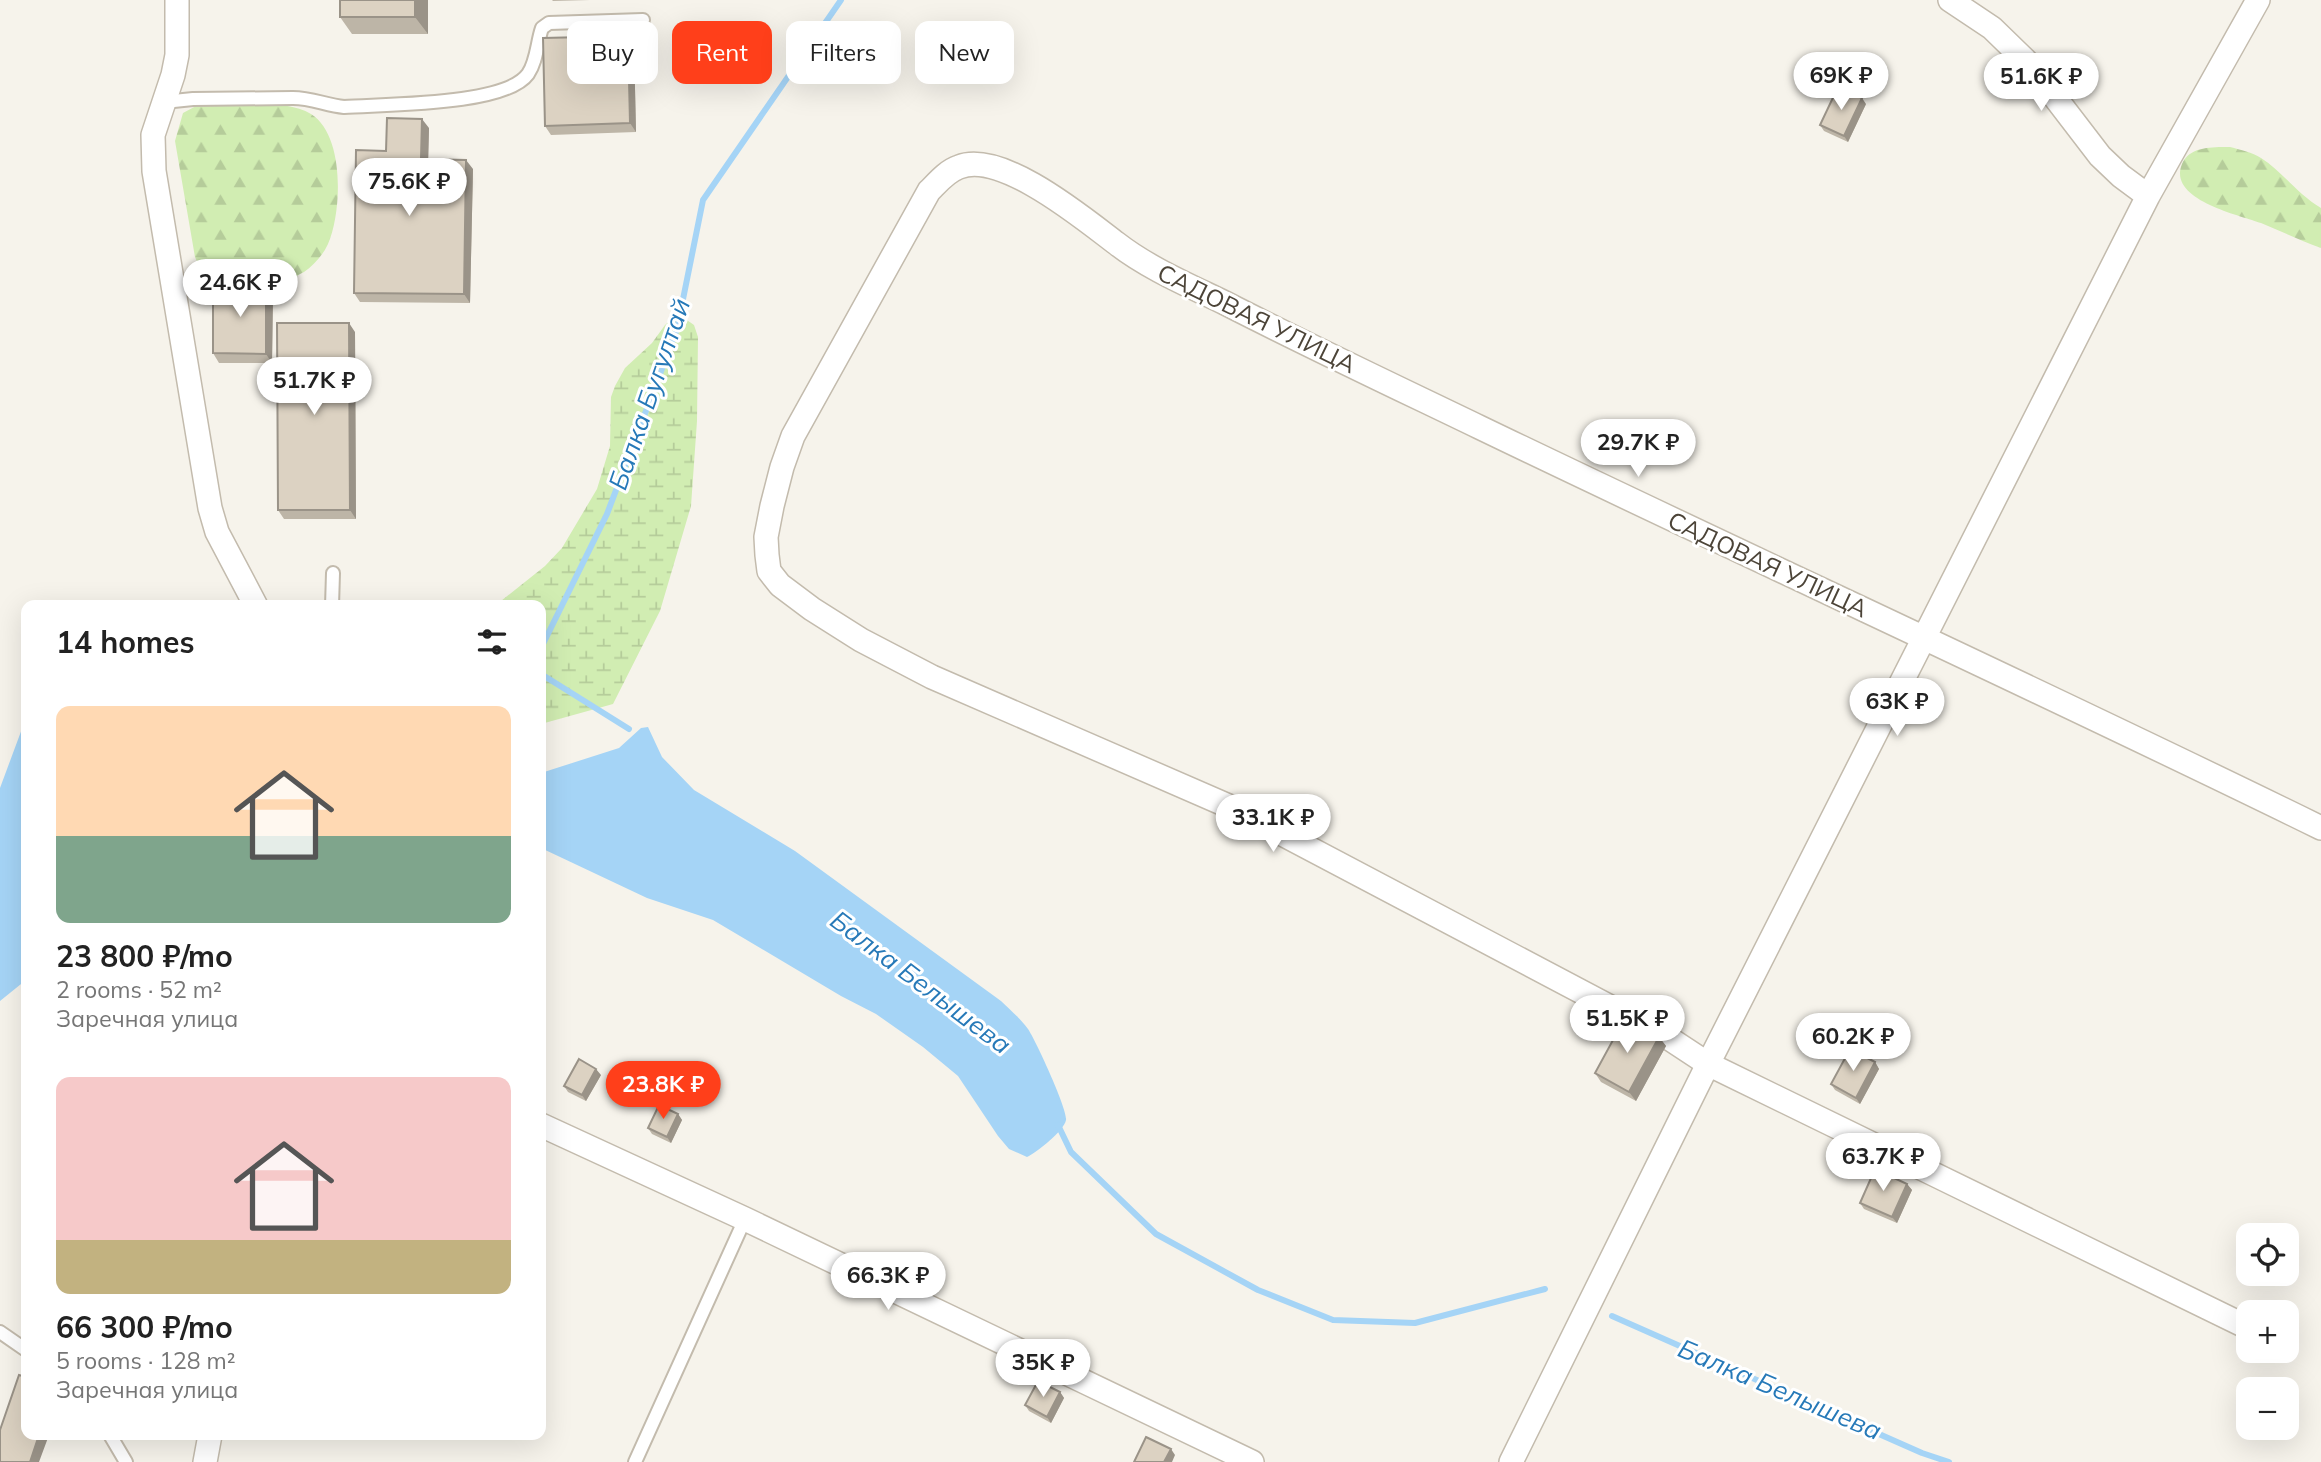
<!DOCTYPE html>
<meta charset="utf-8">
<style>
body{margin:0;font-family:Mulish,sans-serif;background:#f6f6f6;color:#222;height:100vh;display:flex;flex-direction:column;font-size:26px;white-space:nowrap}
*{box-sizing:border-box;margin:0}
p{font-size:23px;color:#767676}
.icon{flex:none;width:38px;height:38px;fill:none;stroke:currentColor;stroke-width:2;stroke-linecap:round;stroke-linejoin:round}
.map{position:relative;flex:1;overflow:hidden}
.details{position:absolute;left:21px;top:600px;width:525px;height:840px;display:flex;flex-direction:column;background:#fff;border-radius:14px;box-shadow:0 7px 28px #0002}
.details>*{flex:none}
.banner{position:absolute;left:567px;top:21px;width:665px;height:63px;display:flex;gap:14px}
.buttons{position:absolute;left:2236px;top:1223px;display:grid;gap:14px}
.buttons a{display:grid;place-items:center;width:63px;height:63px;border-radius:14px;background:#fff;box-shadow:0 7px 28px #0002;font-size:35px}
.price{position:absolute;translate:-50% -60px;padding:0 16px;border-radius:24px;background:#fff;color:#222;font-size:23px;line-height:46px;filter:drop-shadow(0 2px 4px #0008)}
.price::after{content:'';position:absolute;left:50%;top:42px;width:21px;height:16px;margin-left:-10px;background:inherit;clip-path:polygon(0 0,100% 0,50% 100%)}
.price.selected{background:#ff3f1a;color:#fff}
ul{padding:0;list-style:none}
li{display:grid;align-content:center;gap:14px;height:371px;padding:0 35px}
li span{display:grid;place-items:center;height:217px;border-radius:14px;color:#555}
li>.icon{margin-inline-start:auto}
span .icon{width:126px;height:126px;fill:#fffc;stroke-width:1}
li b{font-size:30px}
h2{display:flex;justify-content:space-between;align-items:center;height:84px;padding:0 35px;font-size:30px}
.tag{padding:0 24px;border-radius:14px;background:#fff;box-shadow:0 7px 28px #0002;font-size:24px;line-height:63px}
.tag.selected{background:#ff3f1a;color:#fff}
.map>svg:first-child{display:block}
.forest{fill:url(#forest-firs)}
.wetland{fill:url(#wetland-marsh)}
.water{fill:#a5d4f6}
.lines{fill:none;stroke-linecap:round;stroke-linejoin:round}
.stream{stroke:#a5d4f6;stroke-width:6}
.lane-casing{stroke:#c3bbad;stroke-width:16}
.street-casing{stroke:#c3bbad;stroke-width:26}
.lane{stroke:#fff;stroke-width:12}
.street{stroke:#fff;stroke-width:23}
.wall{fill:#bdb5a7}
.shaded-wall{fill:#9a9388}
.building{fill:#dcd2c2;stroke:#9a9388;stroke-width:2}
.labels{text-anchor:middle;dominant-baseline:central;stroke-width:6;stroke-linejoin:round;paint-order:stroke}
.street-label{font-size:24px;fill:#4c4438;stroke:#fff}
.water-label{font-size:26px;font-style:italic;fill:#2679b8;stroke:#fff}
</style>
<div class="map">
<svg width="2321" height="1462" viewBox="0 0 2321 1462">
<defs>
<pattern id="forest-firs" width="22" height="20" patternUnits="userSpaceOnUse" patternTransform="scale(1.75)"><rect width="22" height="20" fill="#d1edb2"/><path d="M5 1l3.5 6h-7zM16 11l3.5 6h-7z" fill="#b5cc9a"/></pattern>
<pattern id="wetland-marsh" width="20" height="14" patternUnits="userSpaceOnUse" patternTransform="scale(1.75)"><rect width="20" height="14" fill="#d1edb2"/><path d="M1 5h8M5 5V1M11 12h8M15 12V8" fill="none" stroke="#b5cc9a"/></pattern>
</defs>
<rect width="100%" height="100%" fill="#f6f3eb"/>
<path class="forest" d="M216,103C242,104 288,100 311,114C345,135 342,212 328,244C323,255 314,265 304,272C300,274 294,278 289,279C277,283 223,279 209,276L200,268L195,257L175,141L183,113L196,106Z
M2230,147C2241,150 2252,152 2261,158C2283,172 2297,194 2321,208V248C2301,241 2281,231 2261,223C2240,215 2167,200 2182,164C2189,146 2214,147 2230,147Z"/>
<path class="wetland" d="M684,318L694,325L698,337L697,421L691,506L660,611L613,704L541,724V606L496,605L545,566L562,548L597,489L610,446L611,397L615,386L625,368L652,343L665,325L672,319Z"/>
<path class="water" d="M26,718V980L0,1001V788Z
M648,727L662,757L694,790L795,851L1001,1001C1010,1010 1020,1018 1028,1029C1035,1039 1068,1110 1066,1120C1064,1131 1037,1152 1027,1157L1009,1149L998,1136L958,1076L923,1047L876,1014L841,996L713,920L647,898L541,848V773L619,748L641,728Z"/>
<g class="lines">
<path class="stream" d="M541,648L607,514L677,329L703,200L841,0
M541,674L629,729
M1058,1125L1071,1152L1156,1234L1258,1290L1333,1320L1415,1323L1545,1289
M1612,1316L1922,1453L1949,1462"/>
<defs>
<path id="lane" d="M164,102L193,99L293,98C311,98 326,105 344,107C383,104 505,106 528,74C537,61 537,42 542,28L549,23L643,20
M332,606L333,573
M0,1332L26,1350
M110,1435L126,1462
M635,1462L745,1219"/>
<path id="street" d="M177,0V55L173,75L153,135L154,171L210,508L217,532L256,606
M1950,0L1992,28L2031,66L2100,156L2121,176L2148,196
M541,1125L745,1219L1252,1462
M2249,1328L1708,1064L1667,1037L1233,808L932,677L861,640L812,609L780,585L769,571L767,555L766,537L772,506L782,467L793,436L929,191C938,182 947,171 959,167C1001,150 1083,218 1116,243C1148,268 1188,285 1225,303C1309,346 1394,386 1479,427C1759,562 2042,691 2321,828
M205,1462L210,1435
M1511,1462L1708,1064L2148,196L2258,0"/>
</defs>
<use href="#lane" class="lane-casing"/>
<use href="#street" class="street-casing"/>
<use href="#lane" class="lane"/>
<use href="#street" class="street"/>
</g>
<path class="wall" d="M340,0H428V34H352L340,17Z
M552,0H590L553,1Z
M634,45L636,132L551,135L545,126Z
M1866,104L1848,142L1824,131L1820,125Z
M429,128L428,159L473,169L470,303L360,302L354,293L386,151Z
M273,293L272,363H219L213,353Z
M355,332L356,519H284L278,510Z
M1659,1037L1666,1046L1636,1101L1601,1082L1595,1073Z
M1875,1062L1879,1069L1860,1104L1835,1090L1831,1084Z
M601,1075L586,1101L568,1092L564,1086Z
M678,1114L682,1120L671,1143L652,1134L648,1128Z
M1907,1184L1912,1190L1897,1223L1864,1209L1860,1203Z
M1060,1392L1064,1398L1051,1423L1029,1411L1025,1405Z"/>
<path class="shaded-wall" d="M415,0H428V34L415,17Z
M628,36L634,45L636,132L630,123Z
M1862,98L1866,104L1848,142L1844,136Z
M422,119L429,128L428,168L421,159Z
M466,160L473,169L470,303L464,294Z
M266,284L273,293L272,363L266,354Z
M349,323L355,332L356,519L350,510Z
M1659,1037L1666,1046L1636,1101L1629,1092Z
M1875,1062L1879,1069L1860,1104L1856,1098Z
M596,1069L601,1075L586,1101L582,1095Z
M678,1114L682,1120L671,1143L667,1137Z
M1907,1184L1912,1190L1897,1223L1892,1217Z
M1060,1392L1064,1398L1051,1423L1047,1417Z
M39,1435H49L39,1462H30Z
M1171,1449L1175,1455L1172,1462H1164Z"/>
<path class="building" d="M340,0H415V17H340Z
M628,36L630,123L545,126L543,38Z
M1838,87L1862,98L1844,136L1820,125Z
M387,118L422,119L421,159L466,160L464,294L354,293L356,150L386,151Z
M213,284H266V354L213,353Z
M277,323H349L350,510H278Z
M1625,1018L1659,1037L1629,1092L1595,1073Z
M1850,1049L1875,1062L1856,1098L1831,1084Z
M579,1059L596,1069L582,1095L564,1086Z
M659,1105L678,1114L667,1137L648,1128Z
M1875,1169L1907,1184L1892,1217L1860,1203Z
M19,1375L26,1377V1435H39L30,1462H0V1430Z
M1038,1381L1060,1392L1047,1417L1025,1405Z
M1146,1437L1171,1449L1164,1462H1134Z"/>
<g class="labels">
<g class="street-label">
<text transform="translate(1257 318) rotate(26)">САДОВАЯ УЛИЦА</text>
<text transform="translate(1768 564) rotate(25)">САДОВАЯ УЛИЦА</text>
</g>
<g class="water-label">
<text transform="translate(649 394) rotate(-71)">Балка Бугултай</text>
<text transform="translate(921 982) rotate(37)">Балка Белышева</text>
<text transform="translate(1780 1389) rotate(23)">Балка Белышева</text>
</g>
</g>
</svg>
<div class="buttons">
<a><svg class="icon" aria-label="locate" viewBox="0 0 24 24"><circle cx="12" cy="12" r="6"/><path d="M12 2v4M12 18v4M2 12h4M18 12h4"/></svg></a>
<a>+</a>
<a>−</a>
</div>
<b class="price" style="left:1841px;top:112px">69K ₽</b>
<b class="price" style="left:2041px;top:113px">51.6K ₽</b>
<b class="price" style="left:409px;top:218px">75.6K ₽</b>
<b class="price" style="left:240px;top:319px">24.6K ₽</b>
<b class="price" style="left:314px;top:417px">51.7K ₽</b>
<b class="price" style="left:1638px;top:479px">29.7K ₽</b>
<b class="price" style="left:1897px;top:738px">63K ₽</b>
<b class="price" style="left:1273px;top:854px">33.1K ₽</b>
<b class="price" style="left:1627px;top:1055px">51.5K ₽</b>
<b class="price" style="left:1853px;top:1073px">60.2K ₽</b>
<b class="price selected" style="left:663px;top:1121px">23.8K ₽</b>
<b class="price" style="left:1883px;top:1193px">63.7K ₽</b>
<b class="price" style="left:888px;top:1312px">66.3K ₽</b>
<b class="price" style="left:1043px;top:1399px">35K ₽</b>
<div class="banner">
<a class="tag">Buy</a>
<a class="tag selected">Rent</a>
<a class="tag">Filters</a>
<a class="tag">New</a>
</div>
<section class="details">
<h2>14 homes<svg class="icon" aria-label="filters" viewBox="0 0 24 24"><path d="M4 7h16M4 17h16"/><circle cx="9" cy="7" r="2"/><circle cx="15" cy="17" r="2"/></svg></h2>
<ul>
<li><span style="background:linear-gradient(#ffd9b3 60%,#7fa58c 0)"><svg class="icon" aria-label="home" viewBox="0 0 24 24"><path d="M3 11l9-7 9 7M6 9v11h12V9"/></svg></span><div><b>23 800 ₽/mo</b><p>2 rooms · 52 m²</p><p>Заречная улица</p></div></li>
<li><span style="background:linear-gradient(#f6c9c9 75%,#c2b280 0)"><svg class="icon" aria-label="home" viewBox="0 0 24 24"><path d="M3 11l9-7 9 7M6 9v11h12V9"/></svg></span><div><b>66 300 ₽/mo</b><p>5 rooms · 128 m²</p><p>Заречная улица</p></div></li>
</ul>
</section>
</div>
